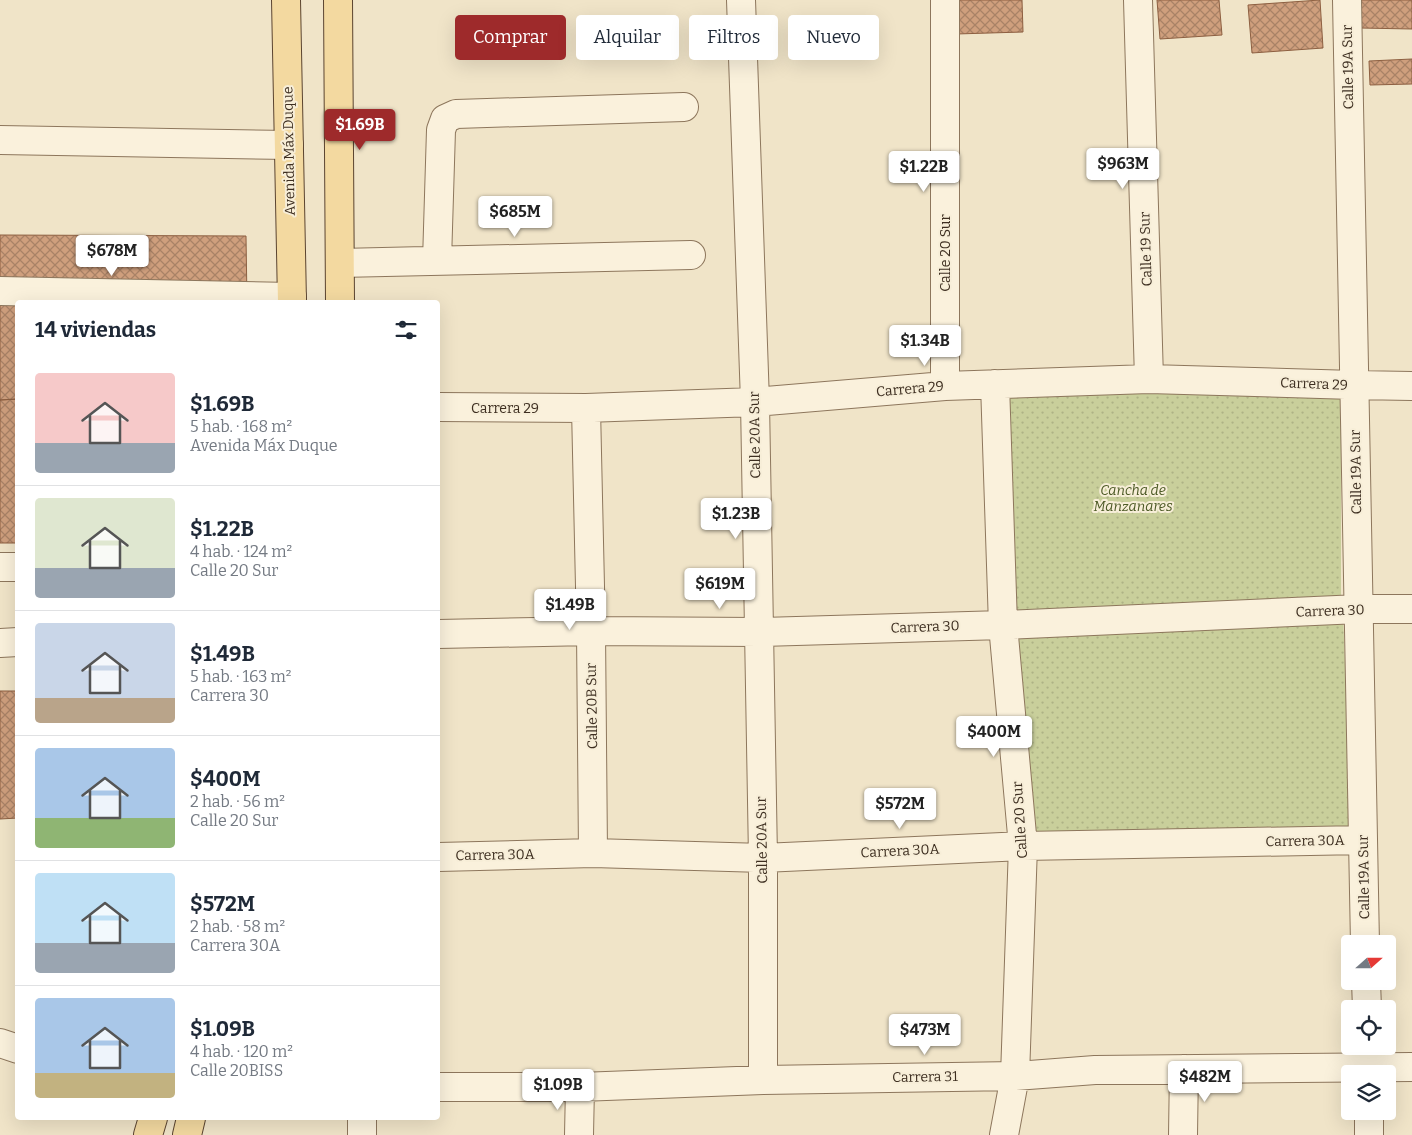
<!DOCTYPE html>
<html lang="es">
<meta charset="utf-8">
<style>
body{margin:0;font-family:Bitter,serif;background:#f2f2f3;color:#1f2937;height:100vh;display:flex;flex-direction:column;font-size:19px;white-space:nowrap}
*{box-sizing:border-box;margin:0}
p{font-size:16px;color:#747a83}
.icon{flex:none;width:28px;height:28px;fill:none;stroke:currentColor;stroke-width:2;stroke-linecap:round;stroke-linejoin:round}
.map{position:relative;flex:1;overflow:hidden}
.panel{position:absolute;left:15px;top:300px;width:425px;height:820px;display:flex;flex-direction:column;background:#fff;border-radius:5px;box-shadow:0 5px 20px #0002}
.panel>*{flex:none}
.banner{position:absolute;left:455px;top:15px;width:475px;height:45px;display:flex;gap:10px}
.needle{width:32px;rotate:69deg}
.fabs{position:absolute;left:1341px;top:935px;display:grid;gap:10px}
.fabs a{display:grid;place-items:center;width:55px;height:55px;border-radius:5px;background:#fff;box-shadow:0 5px 20px #0002;font-size:25px}
.price{position:absolute;translate:-50% -42px;padding:0 11px;border-radius:5px;background:#fff;color:#222;font-size:16px;line-height:32px;filter:drop-shadow(0 1px 2px #0008)}
.price::after{content:'';position:absolute;left:50%;top:30px;width:15px;height:11px;margin-left:-8px;background:inherit;clip-path:polygon(0 0,100% 0,50% 100%)}
.price.active{background:#9e2a2b;color:#fff}
ul{padding:0;list-style:none}
li{display:flex;align-items:center;gap:15px;height:125px;padding:0 20px}
li+li{border-top:1px solid #e0e1e3}
li span{display:grid;place-items:center;flex:none;width:140px;height:100px;border-radius:5px;color:#555}
li>.icon{margin-inline-start:auto}
span .icon{width:60px;height:60px;fill:#fffc;stroke-width:1}
li b{font-size:21px}
h2{display:flex;justify-content:space-between;align-items:center;height:60px;padding:0 20px;font-size:21px}
.tag{padding:0 18px;border-radius:5px;background:#fff;box-shadow:0 5px 20px #0002;font-size:18px;line-height:45px}
.tag.active{background:#9e2a2b;color:#fff}
.map>svg:first-child{display:block}
.park{fill:url(#park-dots)}
.building{fill:url(#building-cross-hatch);stroke:#8d5f41}
.lines{fill:none;stroke-linecap:round;stroke-linejoin:round}
.minor-casing{stroke:#8d765c;stroke-width:30}
.major-casing{stroke:#5b4430;stroke-width:30}
.minor{stroke:#faf1dc;stroke-width:28}
.major{stroke:#f3d9a0;stroke-width:28}
.labels{text-anchor:middle;dominant-baseline:central;stroke-width:4;stroke-linejoin:round;paint-order:stroke}
.street-label{font-size:14px;fill:#3d2e20;stroke:#f7eed8}
.park-label{font-size:14px;font-style:italic;fill:#4d5a26;stroke:#f7eed8}
</style>
<div class="map">
<svg width="1412" height="1135" viewBox="0 0 1412 1135">
<defs>
<pattern id="park-dots" width="8" height="8" patternUnits="userSpaceOnUse" patternTransform="scale(1.25)"><rect width="8" height="8" fill="#c9cf9b"/><path d="M2 2h.1M6 6h.1" fill="none" stroke="#aeb285" stroke-width="1.8" stroke-linecap="round"/></pattern>
<pattern id="building-cross-hatch" width="8" height="8" patternUnits="userSpaceOnUse" patternTransform="scale(1.25)"><rect width="8" height="8" fill="#cf9f7d"/><path d="M0 0l8 8M0 8l8-8" fill="none" stroke="#a98266"/></pattern>
</defs>
<rect width="100%" height="100%" fill="#f0e4c8"/>
<path class="park" d="M1005,389L1341,391V602L1012,617Z
M1343,614L1352,835L1030,841L1011,630Z"/>
<path class="building" d="M956,0H1022L1023,32L956,34Z
M1157,0H1219L1222,35L1160,39Z
M1320,0L1323,48L1252,53L1248,5Z
M1360,0H1412V29L1360,28Z
M1412,59V84L1370,85L1369,61Z
M0,235L246,236L247,302H18V399L0,400Z
M18,399V543H0V400Z
M0,691H18V818L0,819Z"/>
<g class="lines">
<defs>
<path id="minor" d="M741,0L755,402L763,858V1080
M1138,0L1149,379
M1347,0L1365,944
M0,140L289,145
M437,261L441,130L445,119L456,114L684,107
M340,263L691,255
M0,291L292,297
M995,384L1003,625L1023,846L1015,1076L1004,1135
M945,386V0
M438,407L586,408L755,402L945,386L1149,379L1354,385L1412,386
M586,408L591,631L593,853
M0,567H18
M438,634L591,631L759,632L1003,625L1359,609H1412
M0,643L18,642
M438,857L593,853L763,858L1023,846L1363,840
M1366,981L1367,1009
M0,1043L18,1049
M438,1087H580L763,1080L1015,1076L1095,1070L1412,1067
M1369,1111V1135
M362,1135V1118
M579,1135L580,1087
M1183,1135L1184,1069"/>
<path id="major" d="M286,0L292,302
M338,0L340,302
M148,1135L153,1118
M187,1135L191,1118"/>
</defs>
<use href="#minor" class="minor-casing"/>
<use href="#major" class="major-casing"/>
<use href="#minor" class="minor"/>
<use href="#major" class="major"/>
</g>
<g class="labels">
<g class="street-label">
<text transform="translate(1348 67) rotate(-91)">Calle 19A Sur</text>
<text transform="translate(289 151) rotate(-91)">Avenida Máx Duque</text>
<text transform="translate(1146 249) rotate(-92)">Calle 19 Sur</text>
<text transform="translate(945 253) rotate(-90)">Calle 20 Sur</text>
<text transform="translate(1314 384) rotate(2)">Carrera 29</text>
<text transform="translate(910 389) rotate(-5)">Carrera 29</text>
<text x="505" y="408">Carrera 29</text>
<text transform="translate(755 435) rotate(-91)">Calle 20A Sur</text>
<text transform="translate(1356 472) rotate(-91)">Calle 19A Sur</text>
<text transform="translate(1330 611) rotate(-2)">Carrera 30</text>
<text transform="translate(925 627) rotate(-2)">Carrera 30</text>
<text transform="translate(592 706) rotate(-91)">Calle 20B Sur</text>
<text transform="translate(1020 820) rotate(-94)">Calle 20 Sur</text>
<text transform="translate(762 840) rotate(-91)">Calle 20A Sur</text>
<text transform="translate(1305 841) rotate(-1)">Carrera 30A</text>
<text transform="translate(900 851) rotate(-3)">Carrera 30A</text>
<text transform="translate(495 855) rotate(-1)">Carrera 30A</text>
<text transform="translate(1364 877) rotate(-91)">Calle 19A Sur</text>
<text transform="translate(925 1077) rotate(-1)">Carrera 31</text>
</g>
<g class="park-label">
<text x="1133" y="490">Cancha de<tspan x="1133" dy="16">Manzanares</tspan></text>
</g>
</g>
</svg>
<div class="fabs">
<a><svg class="needle" viewBox="-14 -14 28 28"><path d="M0-13l5 13h-10z" fill="#e53935"/><path d="M0 13l5-13h-10z" fill="#747a83"/></svg></a>
<a><svg class="icon" aria-label="locate" viewBox="0 0 24 24"><circle cx="12" cy="12" r="6"/><path d="M12 2v4M12 18v4M2 12h4M18 12h4"/></svg></a>
<a><svg class="icon" aria-label="layers" viewBox="0 0 24 24"><path d="M12 4l9 5-9 5-9-5zM3 14l9 5 9-5"/></svg></a>
</div>
<b class="price active" style="left:360px;top:151px">$1.69B</b>
<b class="price" style="left:1123px;top:190px">$963M</b>
<b class="price" style="left:924px;top:193px">$1.22B</b>
<b class="price" style="left:515px;top:238px">$685M</b>
<b class="price" style="left:112px;top:277px">$678M</b>
<b class="price" style="left:925px;top:367px">$1.34B</b>
<b class="price" style="left:736px;top:540px">$1.23B</b>
<b class="price" style="left:720px;top:610px">$619M</b>
<b class="price" style="left:570px;top:631px">$1.49B</b>
<b class="price" style="left:994px;top:758px">$400M</b>
<b class="price" style="left:900px;top:830px">$572M</b>
<b class="price" style="left:925px;top:1056px">$473M</b>
<b class="price" style="left:1205px;top:1103px">$482M</b>
<b class="price" style="left:558px;top:1111px">$1.09B</b>
<div class="banner">
<a class="tag active">Comprar</a>
<a class="tag">Alquilar</a>
<a class="tag">Filtros</a>
<a class="tag">Nuevo</a>
</div>
<section class="panel">
<h2>14 viviendas<svg class="icon" aria-label="filters" viewBox="0 0 24 24"><path d="M4 7h16M4 17h16"/><circle cx="9" cy="7" r="2"/><circle cx="15" cy="17" r="2"/></svg></h2>
<ul>
<li><span style="background:linear-gradient(#f6c9c9 70%,#9aa5b1 0)"><svg class="icon" aria-label="home" viewBox="0 0 24 24"><path d="M3 11l9-7 9 7M6 9v11h12V9"/></svg></span><div><b>$1.69B</b><p>5 hab. · 168 m²</p><p>Avenida Máx Duque</p></div></li>
<li><span style="background:linear-gradient(#dfe7d0 70%,#9aa5b1 0)"><svg class="icon" aria-label="home" viewBox="0 0 24 24"><path d="M3 11l9-7 9 7M6 9v11h12V9"/></svg></span><div><b>$1.22B</b><p>4 hab. · 124 m²</p><p>Calle 20 Sur</p></div></li>
<li><span style="background:linear-gradient(#c9d6e8 75%,#b9a48a 0)"><svg class="icon" aria-label="home" viewBox="0 0 24 24"><path d="M3 11l9-7 9 7M6 9v11h12V9"/></svg></span><div><b>$1.49B</b><p>5 hab. · 163 m²</p><p>Carrera 30</p></div></li>
<li><span style="background:linear-gradient(#a9c7e8 70%,#8fb573 0)"><svg class="icon" aria-label="home" viewBox="0 0 24 24"><path d="M3 11l9-7 9 7M6 9v11h12V9"/></svg></span><div><b>$400M</b><p>2 hab. · 56 m²</p><p>Calle 20 Sur</p></div></li>
<li><span style="background:linear-gradient(#bfe0f5 70%,#9aa5b1 0)"><svg class="icon" aria-label="home" viewBox="0 0 24 24"><path d="M3 11l9-7 9 7M6 9v11h12V9"/></svg></span><div><b>$572M</b><p>2 hab. · 58 m²</p><p>Carrera 30A</p></div></li>
<li><span style="background:linear-gradient(#a9c7e8 75%,#c2b280 0)"><svg class="icon" aria-label="home" viewBox="0 0 24 24"><path d="M3 11l9-7 9 7M6 9v11h12V9"/></svg></span><div><b>$1.09B</b><p>4 hab. · 120 m²</p><p>Calle 20BISS</p></div></li>
</ul>
</section>
</div>
